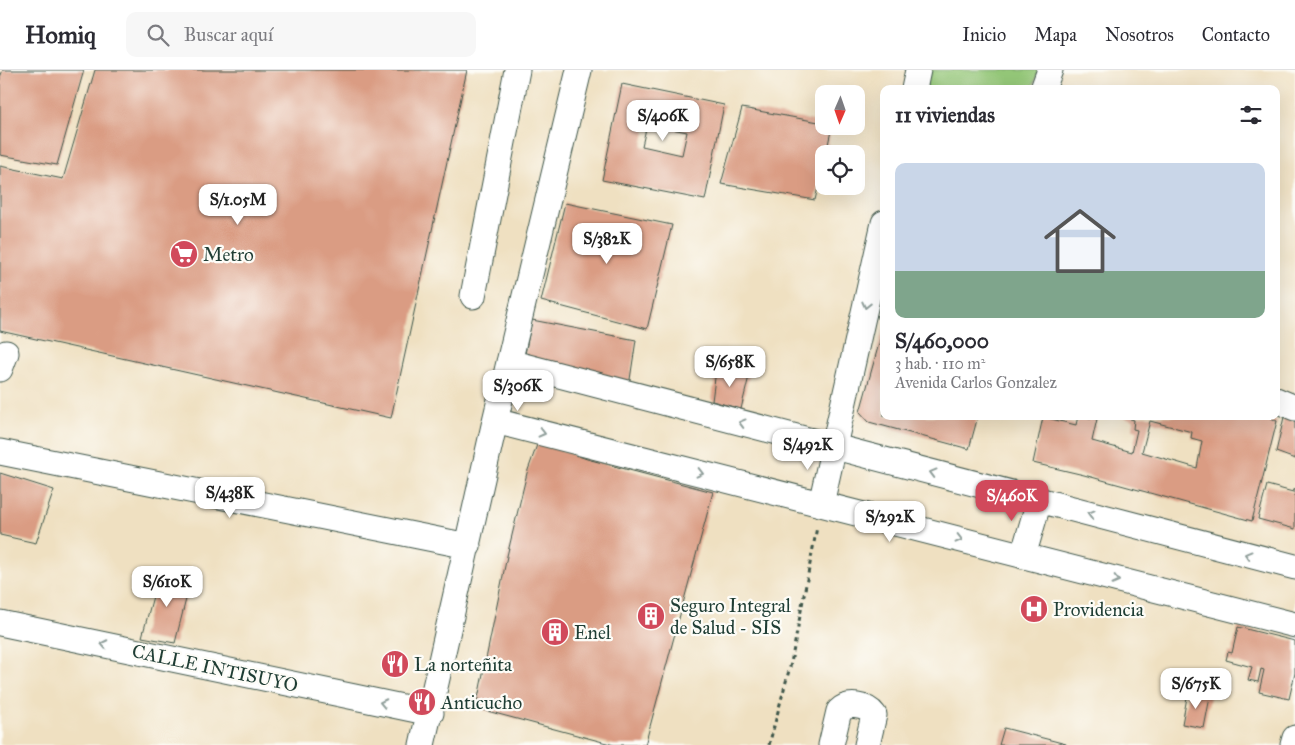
<!DOCTYPE html>
<html lang="es">
<meta charset="utf-8">
<style>
body{margin:0;font-family:"IM FELL Great Primer",serif;background:#f7f7f7;color:#2b2b33;height:100vh;display:flex;flex-direction:column;font-size:19px;white-space:nowrap}
*{box-sizing:border-box;margin:0}
p{font-size:16px;color:#7c7c81}
.icon{flex:none;width:28px;height:28px;fill:none;stroke:currentColor;stroke-width:2;stroke-linecap:round;stroke-linejoin:round}
.map{position:relative;flex:1;overflow:hidden}
.side{position:absolute;left:880px;top:15px;width:400px;height:335px;display:flex;flex-direction:column;background:#fff;border-radius:10px;box-shadow:0 5px 20px #0002}
.side>*{flex:none}
.needle{width:32px;rotate:182deg}
.buttons{position:absolute;left:815px;top:15px;display:grid;gap:10px}
.buttons a{display:grid;place-items:center;width:50px;height:50px;border-radius:10px;background:#fff;box-shadow:0 5px 20px #0002;font-size:25px}
.price{position:absolute;translate:-50% -42px;padding:0 11px;border-radius:10px;background:#fff;color:#222;font-size:16px;line-height:32px;filter:drop-shadow(0 1px 2px #0008)}
.price::after{content:'';position:absolute;left:50%;top:30px;width:15px;height:11px;margin-left:-8px;background:inherit;clip-path:polygon(0 0,100% 0,50% 100%)}
.price.on{background:#d1495b;color:#fff}
ul{padding:0;list-style:none}
li{display:grid;align-content:center;gap:10px;height:265px;padding:0 15px}
li+li{border-top:1px solid #e1e1e2}
li span{display:grid;place-items:center;height:155px;border-radius:10px;color:#555}
li>.icon{margin-inline-start:auto}
span .icon{width:90px;height:90px;fill:#fffc;stroke-width:1}
li b{font-size:21px}
h2{display:flex;justify-content:space-between;align-items:center;height:60px;padding:0 15px;font-size:21px}
header{display:flex;align-items:center;gap:30px;box-sizing:border-box;height:70px;padding:0 25px;background:#fff;border-bottom:1px solid #e1e1e2}
header strong{font-size:24px}
nav{display:flex;gap:28px;margin-inline-start:auto;font-size:18px}
.search{width:350px;height:45px;background:#f7f7f7;display:flex;align-items:center;gap:12px;box-sizing:border-box;padding:0 18px;border-radius:10px;color:#7c7c81;font-size:19px}
.map>svg:first-child{display:block}
.green{fill:#94c778;stroke:#5a8256}
.building{fill:#da9c83;fill-rule:evenodd}
.lines{fill:none;stroke-linecap:round;stroke-linejoin:round}
.minor-casing{stroke:#3e5549;stroke-width:27}
.path{stroke:#3e5549;stroke-width:3;stroke-dasharray:4 4;stroke-linecap:butt}
.minor{stroke:#fff;stroke-width:25}
.oneway{stroke:#8f9e9a}
.labels{text-anchor:middle;dominant-baseline:central;stroke-width:4.5;stroke-linejoin:round;paint-order:stroke}
.poi-label{font-size:19px;fill:#1f3d34;stroke:#fdfcf7;text-anchor:start}
.street-label{font-size:19px;fill:#1f3d34;stroke:#fdfcf7}
</style>
<header>
<strong>Homiq</strong>
<div class="search"><svg class="icon" aria-label="search" viewBox="0 0 24 24"><circle cx="10" cy="10" r="6"/><path d="M15 15l6 6"/></svg>Buscar aquí</div>
<nav><a>Inicio</a><a>Mapa</a><a>Nosotros</a><a>Contacto</a></nav>
</header>
<div class="map">
<svg width="1295" height="675" viewBox="0 0 1295 675">
<rect width="100%" height="100%" fill="#fdfcf7"/>
<filter id="ink" filterUnits="userSpaceOnUse"><feTurbulence type="fractalNoise" baseFrequency=".02" numOctaves="2"/><feDisplacementMap in="SourceGraphic" scale="10" xChannelSelector="R" yChannelSelector="G"/><feConvolveMatrix kernelMatrix="1 2 1 2 8 2 1 2 1" color-interpolation-filters="sRGB"/></filter>
<filter id="wash" filterUnits="userSpaceOnUse"><feTurbulence type="fractalNoise" baseFrequency=".0096" numOctaves="4" result="noise"/><feDisplacementMap in="SourceGraphic" scale="20" xChannelSelector="R" yChannelSelector="G"/><feGaussianBlur stdDeviation="1.12" result="paint"/><feColorMatrix in="noise" values="0 0 0 0 0 0 0 0 0 0 0 0 0 0 0 0 0 1.4 0 .05"/><feComposite in="paint" operator="in"/></filter>
<g filter="url(#wash)">
<rect width="100%" height="100%" fill="#efe0c1"/>
<path class="green" d="M925,0H1039L1032,19H921Z"/>
<g id="blocks">
<path class="building" d="M3,0H84L57,95L0,85V7Z
M95,0H467L391,348L0,261V96L63,109Z
M622,14L724,35L705,130L602,110ZM647,54L687,62L682,85L642,76Z
M742,38L824,53V56H832L826,84H824V92L815,130L721,114Z
M565,133L672,155L647,259L541,231Z
M532,250L636,270L629,316L524,289Z
M883,259L884,346H978L969,379L869,352L860,342Z
M716,300L750,302L741,339L712,331Z
M1078,346L1097,349L1092,371L1132,382L1137,360L1133,359L1134,350L1120,346H1267L1277,351L1252,451L1084,405L1033,393L1043,347L1076,355ZM1150,351L1192,362L1191,368L1202,371L1197,398L1142,382Z
M1284,347L1295,351V389L1276,382Z
M538,372L587,389L713,422L645,675H614L476,638L507,486L527,403Z
M0,403L54,420L36,473L0,465Z
M1267,415L1293,422L1295,418V459L1258,449Z
M159,504L191,509L175,573L142,567Z
M1238,557L1295,571V603L1289,629L1259,622L1264,600L1261,599L1258,612L1248,610L1252,597L1226,590L1228,582L1232,583Z
M1188,622L1210,627L1204,658L1182,654Z
M1004,658L1066,674V675H999Z"/>
</g>
</g>
<g filter="url(#ink)">
<use href="#blocks" fill-opacity="0" stroke="#3e5549" stroke-width="1"/>
<g class="lines">
<defs>
<path id="minor" d="M914,19L918,0
M1043,19L1050,0
M473,226L517,0
M509,292L1295,497
M0,299L6,283
M1276,330L1295,338
M495,351L1295,555
M0,382L468,476
M821,434L884,153
M1023,486L1039,431
M0,553L431,643
M422,675L495,351L579,0
M831,675L839,641C848,632 867,635 874,645L867,675
M1293,675L1295,668"/>
</defs>
<use href="#minor" class="minor-casing"/>
<path class="path" d="M769,675L791,593L817,457"/>
<use href="#minor" class="minor"/>
</g>
<defs><path id="oneway-chevron" d="M-2-3.5L2.5 0L-2 3.5" fill="none" stroke-width="1.6" stroke-linecap="round" stroke-linejoin="round" transform="scale(1.25)"/></defs>
<g class="oneway">
<use href="#oneway-chevron" transform="translate(866 235) rotate(103)"/>
<use href="#oneway-chevron" transform="translate(742 353) rotate(-165)"/>
<use href="#oneway-chevron" transform="translate(542 363) rotate(14)"/>
<use href="#oneway-chevron" transform="translate(700 403) rotate(14)"/>
<use href="#oneway-chevron" transform="translate(933 403) rotate(-165)"/>
<use href="#oneway-chevron" transform="translate(1091 444) rotate(-165)"/>
<use href="#oneway-chevron" transform="translate(959 469) rotate(14)"/>
<use href="#oneway-chevron" transform="translate(1248 485) rotate(-165)"/>
<use href="#oneway-chevron" transform="translate(1116 510) rotate(14)"/>
<use href="#oneway-chevron" transform="translate(104 574) rotate(-168)"/>
<use href="#oneway-chevron" transform="translate(383 633) rotate(-168)"/>
</g>
</g>
<defs>
<symbol id="supermarket-disc" viewBox="-11 -11 22 22"><circle r="9.5" fill="#d1495b" stroke="#fdfcf7"/><path d="M-6-5.5h2.5l.6 2H6L4.5 2H-2.5L-4.4-4H-6ZM-1.5 3.2a1.3 1.3 0 1 0 .1 0ZM3 3.2a1.3 1.3 0 1 0 .1 0Z" fill="#fff"/></symbol>
<symbol id="hospital-disc" viewBox="-11 -11 22 22"><circle r="9.5" fill="#d1495b" stroke="#fdfcf7"/><path d="M-5-5h3v3.5h4V-5h3V5h-3V1.5h-4V5h-3Z" fill="#fff"/></symbol>
<symbol id="building-disc" viewBox="-11 -11 22 22"><circle r="9.5" fill="#d1495b" stroke="#fdfcf7"/><path d="M-4-6H4V6H1V3H-1V6H-4ZM-2.5-4.3h1.7v1.8h-1.7ZM.8-4.3h1.7v1.8H.8ZM-2.5-1h1.7V.8h-1.7ZM.8-1h1.7V.8H.8Z" fill="#fff"/></symbol>
<symbol id="restaurant-disc" viewBox="-11 -11 22 22"><circle r="9.5" fill="#d1495b" stroke="#fdfcf7"/><path d="M-5-6h1v4h1v-4h1v4h1v-4h1v5L-1.5 .5V6h-2V.5L-5-1ZM5-6V6H3V1.5H1.5Q1.5-4 5-6Z" fill="#fff"/></symbol>
</defs>
<g fill-rule="evenodd">
<use href="#supermarket-disc" x="168" y="168" width="32" height="32"/>
<use href="#hospital-disc" x="1018" y="523" width="32" height="32"/>
<use href="#building-disc" x="635" y="530" width="32" height="32"/>
<use href="#building-disc" x="539" y="546" width="32" height="32"/>
<use href="#restaurant-disc" x="379" y="578" width="32" height="32"/>
<use href="#restaurant-disc" x="406" y="616" width="32" height="32"/>
</g>
<g class="labels">
<g class="poi-label">
<text x="203" y="184">Metro</text>
<text x="670" y="535">Seguro Integral<tspan x="670" dy="22">de Salud - SIS</tspan></text>
<text x="1053" y="539">Providencia</text>
<text x="574" y="562">Enel</text>
<text x="414" y="594">La norteñita</text>
<text x="441" y="632">Anticucho</text>
</g>
<g class="street-label">
<text transform="translate(215 598) rotate(12)">CALLE INTISUYO</text>
</g>
</g>
</svg>
<div class="buttons">
<a><svg class="needle" viewBox="-14 -14 28 28"><path d="M0-13l5 13h-10z" fill="#e53935"/><path d="M0 13l5-13h-10z" fill="#7c7c81"/></svg></a>
<a><svg class="icon" aria-label="locate" viewBox="0 0 24 24"><circle cx="12" cy="12" r="6"/><path d="M12 2v4M12 18v4M2 12h4M18 12h4"/></svg></a>
</div>
<b class="price" style="left:663px;top:72px">S/406K</b>
<b class="price" style="left:238px;top:156px">S/1.05M</b>
<b class="price" style="left:607px;top:195px">S/382K</b>
<b class="price" style="left:730px;top:318px">S/658K</b>
<b class="price" style="left:518px;top:342px">S/306K</b>
<b class="price" style="left:808px;top:401px">S/492K</b>
<b class="price" style="left:230px;top:449px">S/438K</b>
<b class="price on" style="left:1012px;top:452px">S/460K</b>
<b class="price" style="left:890px;top:473px">S/292K</b>
<b class="price" style="left:167px;top:538px">S/610K</b>
<b class="price" style="left:1196px;top:640px">S/675K</b>
<section class="side">
<h2>11 viviendas<svg class="icon" aria-label="filters" viewBox="0 0 24 24"><path d="M4 7h16M4 17h16"/><circle cx="9" cy="7" r="2"/><circle cx="15" cy="17" r="2"/></svg></h2>
<ul>
<li><span style="background:linear-gradient(#c9d6e8 70%,#7fa58c 0)"><svg class="icon" aria-label="home" viewBox="0 0 24 24"><path d="M3 11l9-7 9 7M6 9v11h12V9"/></svg></span><div><b>S/460,000</b><p>3 hab. · 110 m²</p><p>Avenida Carlos Gonzalez</p></div></li>
</ul>
</section>
</div>
